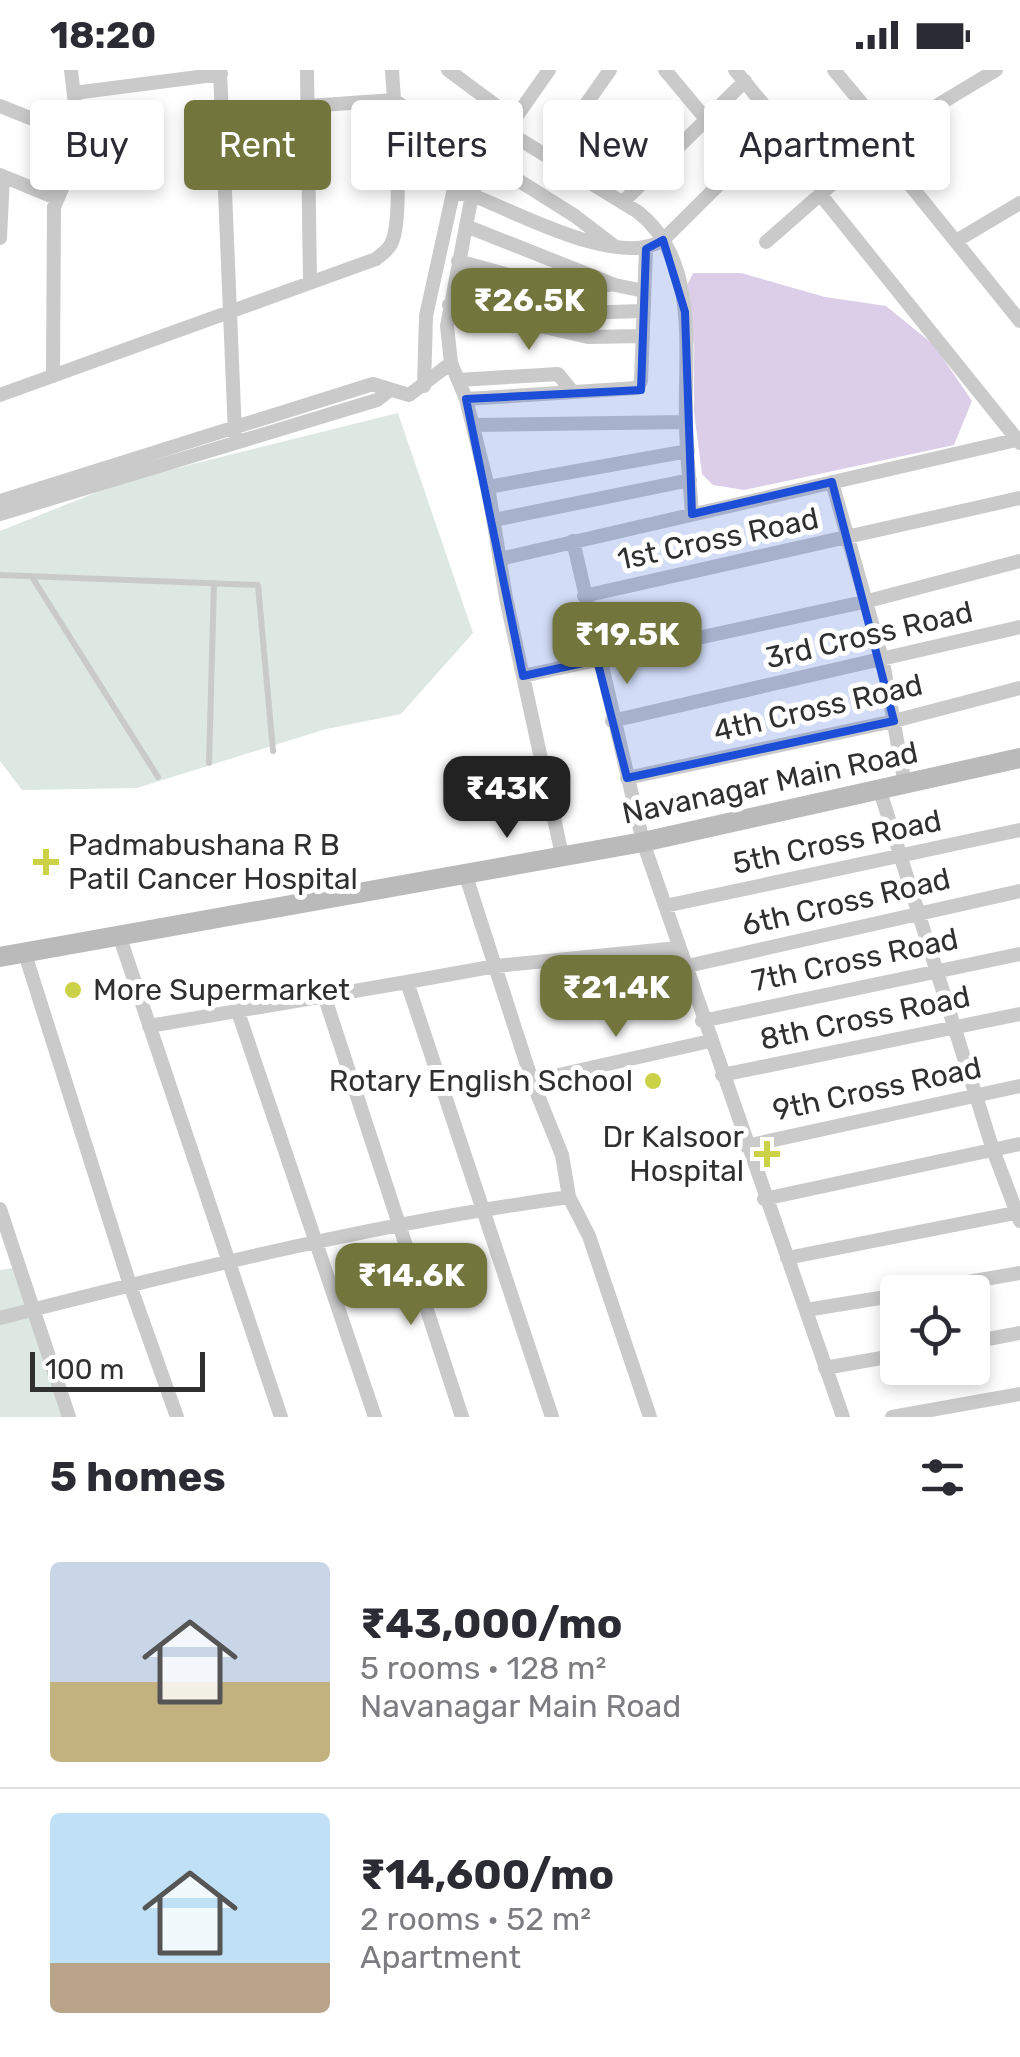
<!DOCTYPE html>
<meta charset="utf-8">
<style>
body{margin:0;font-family:Rubik,sans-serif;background:#f7f7f7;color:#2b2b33;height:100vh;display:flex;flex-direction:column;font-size:38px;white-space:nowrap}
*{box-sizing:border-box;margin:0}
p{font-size:32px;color:#7c7c81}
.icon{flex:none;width:55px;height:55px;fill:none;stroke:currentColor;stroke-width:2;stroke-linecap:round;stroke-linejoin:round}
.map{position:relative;height:1347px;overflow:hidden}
.drawer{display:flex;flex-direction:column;background:#fff;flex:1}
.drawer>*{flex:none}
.hud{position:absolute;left:30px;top:30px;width:960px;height:90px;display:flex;gap:20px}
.fabs{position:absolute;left:880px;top:1205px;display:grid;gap:20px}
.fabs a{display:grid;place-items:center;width:110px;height:110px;border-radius:10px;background:#fff;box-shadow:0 5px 15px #0003;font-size:50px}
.scale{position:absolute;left:30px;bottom:25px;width:175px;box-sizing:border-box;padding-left:10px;border:5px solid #303030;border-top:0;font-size:28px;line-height:35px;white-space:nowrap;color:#303030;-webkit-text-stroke:8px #fff;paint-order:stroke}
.price{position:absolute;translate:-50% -85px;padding:0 22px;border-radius:20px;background:#73763c;color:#fff;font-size:32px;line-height:65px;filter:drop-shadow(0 2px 5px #0008)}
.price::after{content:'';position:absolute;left:50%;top:60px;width:30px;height:22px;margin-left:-15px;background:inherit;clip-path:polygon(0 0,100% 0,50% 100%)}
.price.on{background:#222;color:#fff}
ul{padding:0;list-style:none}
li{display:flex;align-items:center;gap:30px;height:250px;padding:0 50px}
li+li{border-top:2px solid #e1e1e2}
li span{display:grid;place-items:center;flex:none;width:280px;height:200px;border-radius:10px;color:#555}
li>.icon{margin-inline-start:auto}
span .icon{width:120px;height:120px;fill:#fffc;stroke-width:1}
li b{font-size:42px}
h2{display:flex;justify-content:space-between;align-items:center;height:120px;padding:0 50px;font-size:42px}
.pill{padding:0 35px;border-radius:10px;background:#fff;box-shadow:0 5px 15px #0003;font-size:35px;line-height:90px}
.pill.on{background:#73763c;color:#fff}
.status{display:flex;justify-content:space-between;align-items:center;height:70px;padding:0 50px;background:#fff;direction:ltr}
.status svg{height:28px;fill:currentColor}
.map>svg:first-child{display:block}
.green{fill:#dde8e3}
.water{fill:#dccee9}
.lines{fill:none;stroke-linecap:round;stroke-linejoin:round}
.service{stroke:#cacaca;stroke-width:6}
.minor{stroke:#cacaca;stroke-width:14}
.secondary{stroke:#bababa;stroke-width:20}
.marked{fill:#1d4ed8;fill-opacity:0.2;stroke:#1d4ed8;stroke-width:8;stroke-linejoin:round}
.poi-dot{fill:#ccd247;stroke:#fff;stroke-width:4}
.labels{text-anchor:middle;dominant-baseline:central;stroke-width:10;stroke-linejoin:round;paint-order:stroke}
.street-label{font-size:30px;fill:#303030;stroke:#fff}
.poi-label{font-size:30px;fill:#303030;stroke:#fff;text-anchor:start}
</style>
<div class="status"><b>18:20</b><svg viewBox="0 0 49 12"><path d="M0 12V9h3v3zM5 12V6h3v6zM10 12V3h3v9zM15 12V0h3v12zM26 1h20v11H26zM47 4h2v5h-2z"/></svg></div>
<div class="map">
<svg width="1020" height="1347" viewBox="0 0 1020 1347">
<rect width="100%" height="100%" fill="#fff"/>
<path class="green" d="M398,343L473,563L401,644L326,659L137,718L22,720L0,691V461L125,411Z
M20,1197L69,1347H0V1200Z"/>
<path class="water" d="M693,203H741L825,227L886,236L934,275L972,331L954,375L744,420L713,415L702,404L694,342V275L685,220Z"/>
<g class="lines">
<path class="service" d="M0,505L258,515L273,681
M32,507L158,707
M209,693L214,513"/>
<path class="minor" d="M220,0L235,364
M307,0L310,213
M448,0L514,49
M549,0L486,90L472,125L447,256L451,293L466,329L488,417L506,528L562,785
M665,0L706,49
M735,0L829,114
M834,0L888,65
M74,23L221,4
M0,36L80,68
M222,42L394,30L452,69L486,28
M577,47L653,102
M506,61L638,142C700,191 684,282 686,351C686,382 690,413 692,444
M877,74L1020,251
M549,87L610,0
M486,90L575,146L613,175
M0,105L56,128
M820,124L1020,373
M623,132L745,11
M466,156L615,215L644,221
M0,168L3,106
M956,171L1020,133
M766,172L888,65L996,0
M458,191L524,209L609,215
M449,235L588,267L643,266
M525,250L532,234L576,243L643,241
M53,306L54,137L80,77L71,0
M458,310L558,304L571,320
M424,316L426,246L453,123L472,125C518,143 620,199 663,170L780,54
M0,325L376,189C382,184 389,180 392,172C404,145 394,34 392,0
M466,329L637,318L641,311L646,179
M473,355L686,352
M832,412L883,592L905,715
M488,417L688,381
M0,431L373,314L409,325L451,293
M0,444L377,330L390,320
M494,450L690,410
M573,471L643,772L843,1347
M500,489L1020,369
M584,526L1020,428
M523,606L868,531L1020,491
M612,651L1020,557
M627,708L894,651L1020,618
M880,721L993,1080L1020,1151
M466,806L532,1011L562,1085L569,1127L589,1166L650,1347
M665,836L1020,760
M119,865L281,1347
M25,884L130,1215L177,1347
M683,897L1020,821
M324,925L462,1347
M237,939L375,1347
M702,951L1020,884
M149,956L407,912
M722,1005L1020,944
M532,1011L710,971
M746,1076L1020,1016
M764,1129L1020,1074
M0,1139L69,1347
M787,1188L1020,1142
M909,1222L1020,1203
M806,1240L898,1225
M0,1248C188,1200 377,1153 569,1127
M972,1272L1020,1263
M825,1298L898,1285
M552,1347L407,912L496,896L678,878
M892,1347L1020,1324"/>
<path class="secondary" d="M0,887L643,772L1020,688"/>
</g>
<path class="marked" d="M663,170L685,242L692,444L832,412L894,651L627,708L597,590L523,606L466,329L641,320L646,179Z"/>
<g class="poi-dot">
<path d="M41 777h10v10h10v10h-10v10h-10v-10h-10v-10h10z"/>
<circle cx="73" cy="920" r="10"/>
<circle cx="653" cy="1011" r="10"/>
<path d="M762 1069h10v10h10v10h-10v10h-10v-10h-10v-10h10z"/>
</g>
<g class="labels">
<g class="street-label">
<text transform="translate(718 469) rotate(-12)">1st Cross Road</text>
<text transform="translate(869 565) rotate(-13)">3rd Cross Road</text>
<text transform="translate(818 638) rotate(-13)">4th Cross Road</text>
<text transform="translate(770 713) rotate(-12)">Navanagar Main Road</text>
<text transform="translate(837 772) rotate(-12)">5th Cross Road</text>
<text transform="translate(846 832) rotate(-13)">6th Cross Road</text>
<text transform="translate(855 890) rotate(-12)">7th Cross Road</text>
<text transform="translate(865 948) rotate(-12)">8th Cross Road</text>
<text transform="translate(877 1019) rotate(-12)">9th Cross Road</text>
</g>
<g class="poi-label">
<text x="68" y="775">Padmabushana R B<tspan x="68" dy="34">Patil Cancer Hospital</tspan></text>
<text x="93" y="920">More Supermarket</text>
<text x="633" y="1011" text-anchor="end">Rotary English School</text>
<text x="744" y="1067" text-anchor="end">Dr Kalsoor<tspan x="744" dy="34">Hospital</tspan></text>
</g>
</g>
</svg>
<div class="fabs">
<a><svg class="icon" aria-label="locate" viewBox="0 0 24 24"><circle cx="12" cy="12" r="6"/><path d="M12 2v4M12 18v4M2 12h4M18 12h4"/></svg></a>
</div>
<div class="scale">100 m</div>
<b class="price" style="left:529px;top:283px">₹26.5K</b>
<b class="price" style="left:627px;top:617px">₹19.5K</b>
<b class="price on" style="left:507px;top:771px">₹43K</b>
<b class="price" style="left:616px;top:970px">₹21.4K</b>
<b class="price" style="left:411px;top:1258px">₹14.6K</b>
<div class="hud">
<a class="pill">Buy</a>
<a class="pill on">Rent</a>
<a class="pill">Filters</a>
<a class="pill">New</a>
<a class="pill">Apartment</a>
</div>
</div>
<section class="drawer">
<h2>5 homes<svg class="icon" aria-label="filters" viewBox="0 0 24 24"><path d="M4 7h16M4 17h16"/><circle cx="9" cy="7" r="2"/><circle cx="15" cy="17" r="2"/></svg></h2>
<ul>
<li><span style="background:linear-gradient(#c9d6e8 60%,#c2b280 0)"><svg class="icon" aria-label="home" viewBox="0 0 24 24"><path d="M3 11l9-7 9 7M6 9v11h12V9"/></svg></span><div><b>₹43,000/mo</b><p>5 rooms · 128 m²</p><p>Navanagar Main Road</p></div></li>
<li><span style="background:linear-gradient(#bfe0f5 75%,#b9a48a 0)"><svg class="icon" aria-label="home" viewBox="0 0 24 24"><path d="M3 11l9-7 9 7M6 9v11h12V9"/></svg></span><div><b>₹14,600/mo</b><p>2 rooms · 52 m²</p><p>Apartment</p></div></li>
</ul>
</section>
